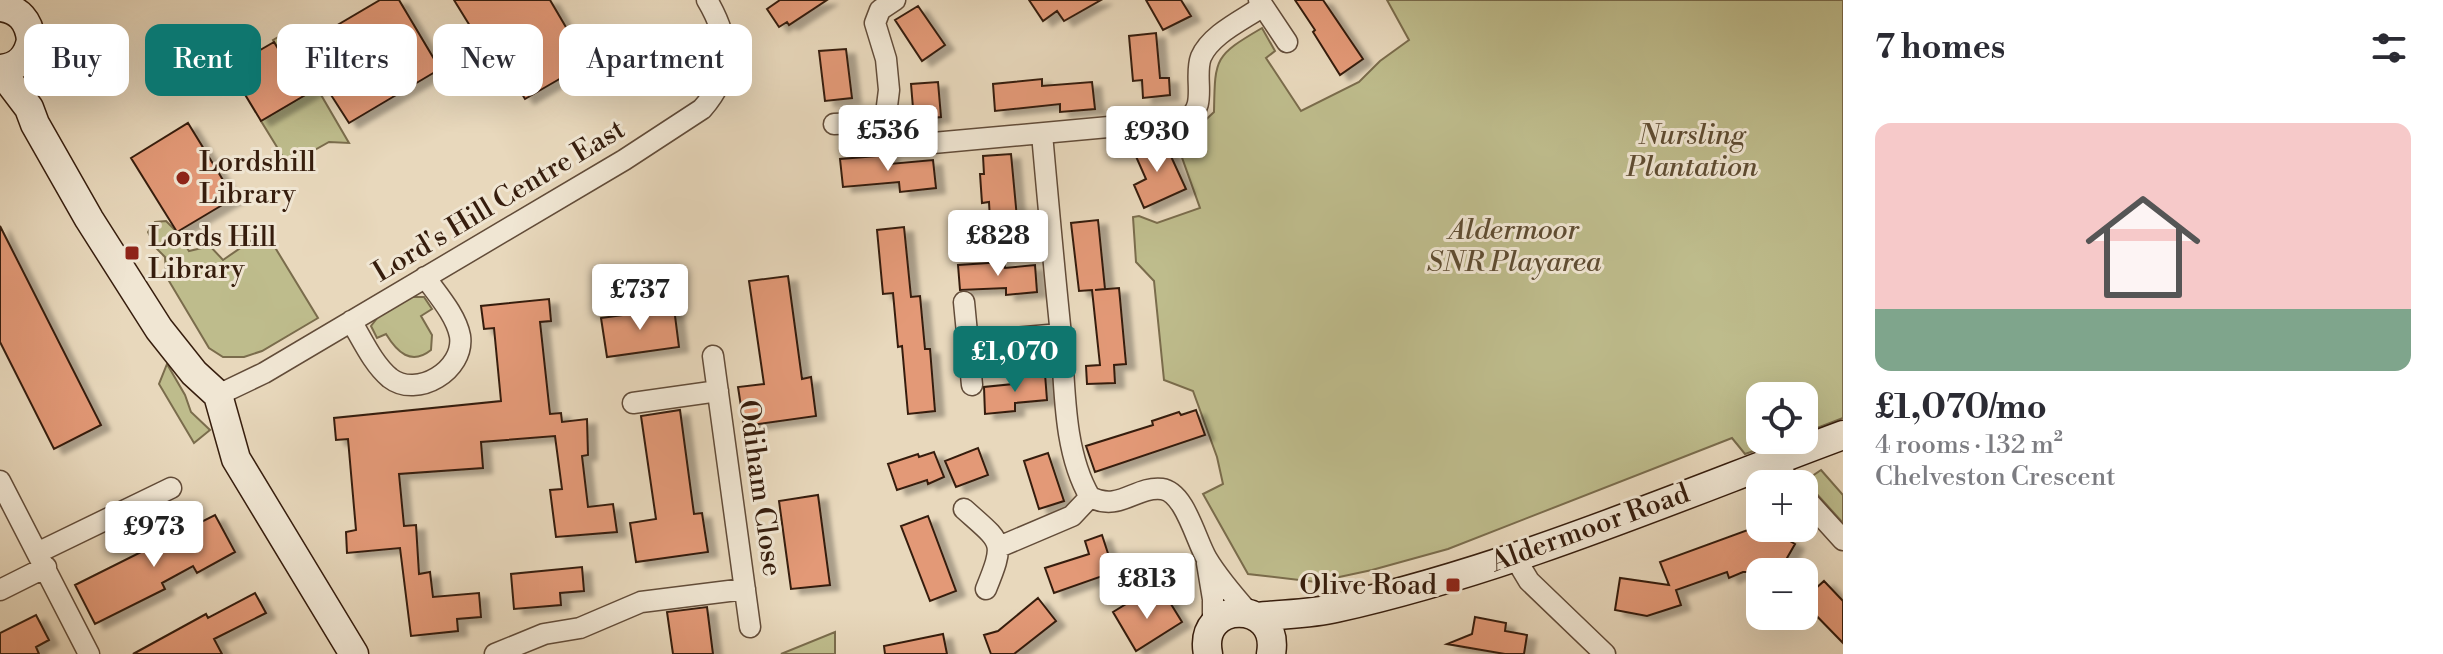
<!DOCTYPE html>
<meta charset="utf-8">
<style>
body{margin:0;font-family:"Libre Bodoni",serif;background:#f7f7f7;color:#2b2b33;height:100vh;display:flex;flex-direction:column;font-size:30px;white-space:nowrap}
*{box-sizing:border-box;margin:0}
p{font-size:26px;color:#7c7c81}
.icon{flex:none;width:44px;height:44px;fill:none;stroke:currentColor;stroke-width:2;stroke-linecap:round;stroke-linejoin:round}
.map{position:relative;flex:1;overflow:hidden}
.sheet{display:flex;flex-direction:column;background:#fff;width:600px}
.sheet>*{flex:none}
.hud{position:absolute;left:24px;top:24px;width:760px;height:72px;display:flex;gap:16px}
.tools{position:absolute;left:1746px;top:382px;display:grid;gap:16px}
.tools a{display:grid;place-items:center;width:72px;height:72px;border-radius:16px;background:#fff;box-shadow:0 8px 32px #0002;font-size:40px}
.price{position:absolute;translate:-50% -68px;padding:0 18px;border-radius:8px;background:#fff;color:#222;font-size:26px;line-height:52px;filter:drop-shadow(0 2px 4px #0008)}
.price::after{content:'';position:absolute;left:50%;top:48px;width:24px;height:18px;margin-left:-12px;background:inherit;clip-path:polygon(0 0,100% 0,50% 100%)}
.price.selected{background:#0f766e;color:#fff}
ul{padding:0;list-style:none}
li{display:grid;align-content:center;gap:16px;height:424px;padding:0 32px}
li+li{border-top:2px solid #e1e1e2}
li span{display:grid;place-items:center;height:248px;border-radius:16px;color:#555}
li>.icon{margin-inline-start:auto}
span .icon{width:144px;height:144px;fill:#fffc;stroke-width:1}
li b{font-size:34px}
h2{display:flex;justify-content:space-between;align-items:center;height:96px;padding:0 32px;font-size:34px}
.chip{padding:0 28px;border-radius:16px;background:#fff;box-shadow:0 8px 32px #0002;font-size:28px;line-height:72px}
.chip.selected{background:#0f766e;color:#fff}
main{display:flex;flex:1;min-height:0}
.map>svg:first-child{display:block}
.green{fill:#bebc8c;stroke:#7a6c4c;stroke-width:2}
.building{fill:#e39977;stroke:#361d0d;stroke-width:2;filter:url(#shadow)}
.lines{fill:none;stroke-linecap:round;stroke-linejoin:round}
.street-casing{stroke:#624c39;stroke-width:23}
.secondary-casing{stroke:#361d0d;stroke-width:31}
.street{stroke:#f0e6d3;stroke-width:20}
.secondary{stroke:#f0e6d3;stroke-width:28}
.poi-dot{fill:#8f2418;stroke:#f0e6d3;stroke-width:3}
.labels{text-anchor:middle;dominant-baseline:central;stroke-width:6;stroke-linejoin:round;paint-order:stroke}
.park-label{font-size:28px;font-style:italic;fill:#5f4d33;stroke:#f0e6d3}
.poi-label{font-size:28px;fill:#361d0d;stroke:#f0e6d3;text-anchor:start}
.street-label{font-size:28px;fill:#361d0d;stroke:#f0e6d3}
</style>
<main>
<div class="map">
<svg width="1843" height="654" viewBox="0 0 1843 654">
<defs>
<filter id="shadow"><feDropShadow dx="9" dy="5" stdDeviation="2" flood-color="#0004"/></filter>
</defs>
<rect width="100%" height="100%" fill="#e8d8bc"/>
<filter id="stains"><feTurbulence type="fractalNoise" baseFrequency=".0025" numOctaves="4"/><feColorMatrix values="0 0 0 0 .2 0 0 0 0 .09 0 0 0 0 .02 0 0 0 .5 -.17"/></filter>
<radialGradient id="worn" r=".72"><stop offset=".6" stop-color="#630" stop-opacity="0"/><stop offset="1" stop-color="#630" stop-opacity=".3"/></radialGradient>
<path class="green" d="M1387,0H1843V418L1804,433V396H1760V440H1786L1745,454L1732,438L1448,549L1372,570L1316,582L1248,574L1203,494L1223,484L1217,457L1193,391L1164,380L1154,281L1136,262L1133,217L1139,216L1157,223L1200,208L1175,138L1196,129L1214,112C1215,58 1214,56 1262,28L1275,51L1266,58L1301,111L1359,82L1380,61L1409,40Z
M285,33L349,143L329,142L288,165L261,121L305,95L273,40Z
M166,221L177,232L189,251L210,246L223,260L265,231L318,318L262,351L244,357H223L209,348L166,276L165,257L156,248L148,232L155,222Z
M411,297H424L432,309L421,316L432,335L431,350C411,366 397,352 386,334L377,338L371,326L378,317Z
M167,364L185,395L191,412L210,430L194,443L159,384Z
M1821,470L1843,495V523L1805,481Z
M835,632V654H781Z"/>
<path class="building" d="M380,0H399L440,69L349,123L324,84L261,121L229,68L274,42L283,57Z
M454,0H550L587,63L525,99L499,56L491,60Z
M780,0H827L789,25L787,22L779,27L767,9Z
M1029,0H1101L1064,21L1057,11L1043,21Z
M1146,0H1181L1191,16L1163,30Z
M1295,0H1323L1363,59L1340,75L1313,32L1315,30Z
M918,6L945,45L922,61L895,20Z
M1156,33L1160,78H1169L1170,95L1143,98L1142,80L1133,81L1129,36Z
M846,49L852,98L825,101L819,51Z
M1042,79V86L1092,82L1095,109L1060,112V104L995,111L993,84Z
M938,82L941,117L914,120L911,84Z
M188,123L234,198L177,232L131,158Z
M1163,139L1186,189L1144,208L1134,185L1146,179L1134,152Z
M1011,154L1017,218L990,220L989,202L982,203L980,174H984L983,156Z
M890,155V164L933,160L936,188L900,192L899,182L843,187L840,159Z
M1098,220L1105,289L1095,290L1119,288L1126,364L1114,365L1115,383L1087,384L1086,366L1100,365L1092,290L1079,291L1071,223Z
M0,226L101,425L54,449L0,342Z
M904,227L911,297L920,296L925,349H930L935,411L908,414L902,346L898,347L893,293L883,294L877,230Z
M1004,262L1005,268L1035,265L1037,292L1006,295V288L960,290L958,265Z
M788,276L802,379L811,377L816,416L744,426L738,387L764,384L749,281Z
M549,299L551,321L540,322L550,414L561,413L562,422L587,419L588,455L582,456L588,507L613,504L617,532L556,537L550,490L562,489L555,436L481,442L483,468L399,474L404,526L416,525L419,574L430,572L433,597L479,593L481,617L457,619L458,631L411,636L400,548L347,553L346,532L356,530L348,439L336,440L334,418L501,401L494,328L484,329L481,306Z
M674,308L679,347L607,357L601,318Z
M1045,374L1047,400L1015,403V411L985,414L984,387L1013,384V377Z
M680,410L694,514L702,513L708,552L636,562L630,523L656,519L641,416Z
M1196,410L1205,435L1095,472L1086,446L1153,425L1152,421L1179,412L1181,415Z
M978,448L988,475L956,487L945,461Z
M934,452L944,477L928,484L927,480L897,490L888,464L918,454L919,457Z
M1048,453L1064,501L1039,509L1024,461Z
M818,495L830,585L791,589L779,501Z
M215,515L235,552L197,573L193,566L162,583L165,589L95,624L75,585Z
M928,516L956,591L930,601L901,526Z
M1754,520L1760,524V528H1767L1795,544L1779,572H1743L1729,578L1727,572L1676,590L1681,605L1647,616L1615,610L1620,578L1669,585L1660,562L1748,530Z
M1102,535L1114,572L1054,593L1045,568L1089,554L1085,541Z
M582,567L584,591L560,593L561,605L514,609L511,574Z
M1824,581L1843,601V643L1804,603V599Z
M255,593L266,613L214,639L222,654H133L206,614L208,618Z
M1166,596L1182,622L1136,651L1113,612L1136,598L1143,610Z
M1038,598L1056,621L1014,654H991L984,635L998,631Z
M707,607L713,654H673L667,612Z
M36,615L49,640L36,647L39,654H0V633Z
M1475,617L1506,623L1505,631L1527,635L1524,654H1505L1447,644L1472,634Z
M943,634L947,654H885L884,646Z"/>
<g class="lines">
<defs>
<path id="street" d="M1259,0L1287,42
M885,122L889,90L886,59L875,23L880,10L895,0
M834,124L885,122L933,143L1185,120C1209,108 1193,78 1201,57C1211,34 1243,20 1263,6
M1042,134C1048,201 1054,268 1061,335C1065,387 1063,451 1090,497C1120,512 1135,486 1162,489C1185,492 1196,541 1207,559C1219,579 1234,596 1249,613
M964,302L972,385
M351,321C362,339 373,364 390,378C417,399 465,370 460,336C456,315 437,294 425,277
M968,342L1060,334
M713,356L750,627
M218,395L264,373L624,160L702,109C734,73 730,39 707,0
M633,403L718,391
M1772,461L1793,484
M0,481L89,654
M1804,497L1843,540
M964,509C1002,543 1006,540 986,589
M999,547L1072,516L1090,497
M37,553L171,488
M1514,556L1529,581L1605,654
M1207,563L1213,599V625
M0,590L46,567
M495,654L544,634L580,628L641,602L745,589"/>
<path id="secondary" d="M0,7C19,9 29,21 31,40C28,57 18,68 0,69
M0,70L29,108L35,124L89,219L159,329L194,373L218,395L236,459L354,654
M1257,617C1283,614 1311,614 1336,608C1510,569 1676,497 1843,435
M1208,654C1197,599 1281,599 1271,654"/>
</defs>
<use href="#street" class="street-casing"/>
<use href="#secondary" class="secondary-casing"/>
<use href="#street" class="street"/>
<use href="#secondary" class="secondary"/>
</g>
<g class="poi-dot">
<circle cx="183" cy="178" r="8"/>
<rect x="124" y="245" width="16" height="16" rx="4"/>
<rect x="1445" y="577" width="16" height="16" rx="4"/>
</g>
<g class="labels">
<g class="park-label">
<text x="1692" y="135">Nursling<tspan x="1692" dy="32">Plantation</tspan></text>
<text x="1514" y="230">Aldermoor<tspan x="1514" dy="32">SNR Playarea</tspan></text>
</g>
<g class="poi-label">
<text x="199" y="162">Lordshill<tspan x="199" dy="32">Library</tspan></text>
<text x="148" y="237">Lords Hill<tspan x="148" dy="32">Library</tspan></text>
<text x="1437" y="585" text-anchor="end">Olive Road</text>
</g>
<g class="street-label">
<text transform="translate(499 201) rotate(-31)">Lord's Hill Centre East</text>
<text transform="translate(760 488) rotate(82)">Odiham Close</text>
<text transform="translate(1590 528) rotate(-20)">Aldermoor Road</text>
</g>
</g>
<rect width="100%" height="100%" filter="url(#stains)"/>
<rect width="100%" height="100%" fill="url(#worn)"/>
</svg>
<div class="tools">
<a><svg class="icon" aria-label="locate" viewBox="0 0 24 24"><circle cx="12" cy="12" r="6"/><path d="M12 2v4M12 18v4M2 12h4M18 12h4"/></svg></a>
<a>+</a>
<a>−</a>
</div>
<b class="price" style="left:888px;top:173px">£536</b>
<b class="price" style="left:1157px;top:174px">£930</b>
<b class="price" style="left:998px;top:278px">£828</b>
<b class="price" style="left:640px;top:332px">£737</b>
<b class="price selected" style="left:1015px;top:394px">£1,070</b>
<b class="price" style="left:154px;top:569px">£973</b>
<b class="price" style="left:1147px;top:621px">£813</b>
<div class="hud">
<a class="chip">Buy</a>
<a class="chip selected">Rent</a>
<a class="chip">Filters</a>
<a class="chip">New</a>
<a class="chip">Apartment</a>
</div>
</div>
<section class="sheet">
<h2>7 homes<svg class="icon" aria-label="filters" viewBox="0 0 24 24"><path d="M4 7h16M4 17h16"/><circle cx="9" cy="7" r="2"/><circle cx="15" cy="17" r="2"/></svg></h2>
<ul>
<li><span style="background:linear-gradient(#f6c9c9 75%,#7fa58c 0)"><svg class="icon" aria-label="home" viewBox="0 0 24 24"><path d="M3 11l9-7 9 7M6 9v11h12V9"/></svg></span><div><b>£1,070/mo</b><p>4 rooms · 132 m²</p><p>Chelveston Crescent</p></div></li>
</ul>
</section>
</main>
